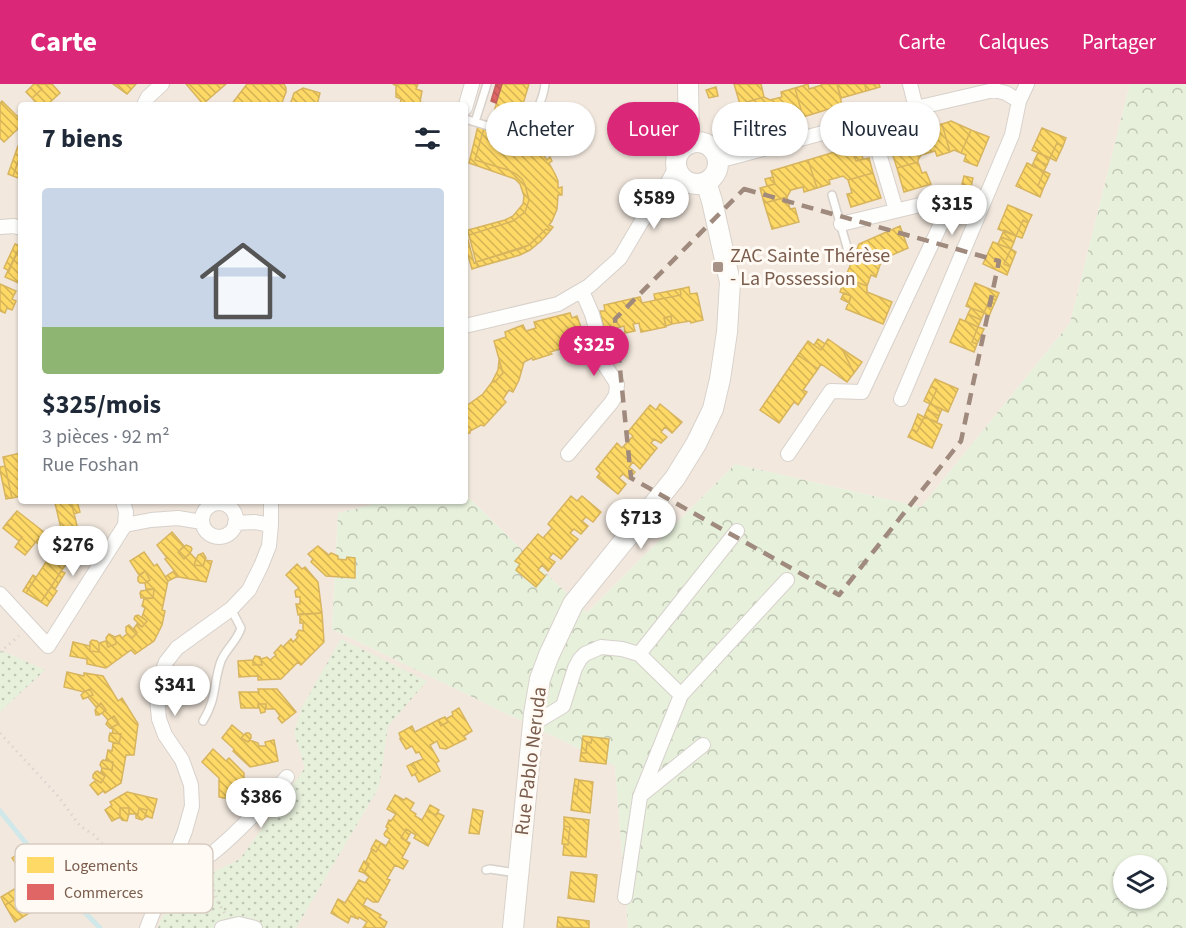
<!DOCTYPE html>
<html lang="fr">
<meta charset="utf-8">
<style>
body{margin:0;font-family:"Source Sans 3",sans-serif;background:#f6f6f7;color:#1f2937;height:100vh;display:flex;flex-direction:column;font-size:22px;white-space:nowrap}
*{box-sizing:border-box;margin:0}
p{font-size:20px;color:#747a83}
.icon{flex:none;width:33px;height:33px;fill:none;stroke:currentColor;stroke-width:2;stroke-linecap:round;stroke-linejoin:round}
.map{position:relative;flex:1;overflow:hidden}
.sheet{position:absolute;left:18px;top:18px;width:450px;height:402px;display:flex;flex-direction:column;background:#fff;border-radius:6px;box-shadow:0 2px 4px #0004}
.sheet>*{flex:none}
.guide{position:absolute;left:486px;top:18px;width:570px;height:54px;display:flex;gap:12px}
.tools{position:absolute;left:1113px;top:771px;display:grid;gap:12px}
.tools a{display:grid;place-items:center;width:54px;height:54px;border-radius:50%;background:#fff;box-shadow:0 2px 4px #0004;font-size:30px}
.price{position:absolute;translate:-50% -51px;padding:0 14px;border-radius:21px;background:#fff;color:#222;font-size:20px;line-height:39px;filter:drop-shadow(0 2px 3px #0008)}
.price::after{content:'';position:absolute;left:50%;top:36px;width:18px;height:14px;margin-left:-9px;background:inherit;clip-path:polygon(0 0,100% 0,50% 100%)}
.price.selected{background:#db2777;color:#fff}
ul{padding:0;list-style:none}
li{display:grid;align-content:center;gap:12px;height:318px;padding:0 24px}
li span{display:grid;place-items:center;height:186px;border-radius:6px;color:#555}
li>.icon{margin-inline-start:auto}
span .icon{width:108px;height:108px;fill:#fffc;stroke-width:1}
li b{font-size:26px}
h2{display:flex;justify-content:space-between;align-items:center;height:72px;padding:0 24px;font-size:26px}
.pill{padding:0 21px;border-radius:27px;background:#fff;box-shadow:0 2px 4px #0004;font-size:21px;line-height:54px}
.pill.selected{background:#db2777;color:#fff}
header{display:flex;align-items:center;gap:36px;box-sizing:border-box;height:84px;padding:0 30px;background:#db2777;color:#fff}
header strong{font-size:28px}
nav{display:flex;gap:33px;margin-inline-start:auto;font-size:21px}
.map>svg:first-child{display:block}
.residential{fill:#f2e8de}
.grass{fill:url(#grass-dots)}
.forest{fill:url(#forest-crowns);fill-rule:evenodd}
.homes{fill:url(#homes-back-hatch);stroke:#d7b45e;stroke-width:1.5}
.shops{fill:url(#shops-back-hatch);stroke:#c1635e;stroke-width:1.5}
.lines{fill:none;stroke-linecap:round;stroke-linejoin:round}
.stream{stroke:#d0e8ea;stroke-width:5}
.lane-casing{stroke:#d7d1cb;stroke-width:10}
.street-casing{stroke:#d7d1cb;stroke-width:16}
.secondary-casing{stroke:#d9d2cb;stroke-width:22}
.path{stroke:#dcd5d0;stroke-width:3;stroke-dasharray:1.5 4.5;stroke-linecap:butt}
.lane{stroke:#fefefd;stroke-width:7}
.street{stroke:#fefefd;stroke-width:14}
.secondary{stroke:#fefefd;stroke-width:20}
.marked{fill:none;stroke:#9f8a7d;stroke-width:4.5;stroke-dasharray:12 8;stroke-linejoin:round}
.poi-dot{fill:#a69286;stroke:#fffaf3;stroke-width:2}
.labels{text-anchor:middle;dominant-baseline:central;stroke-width:6;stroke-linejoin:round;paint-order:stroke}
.poi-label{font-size:20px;fill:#7a5c4d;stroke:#fffaf3;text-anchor:start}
.street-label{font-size:20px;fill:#7a5c4d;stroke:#fffaf3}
.key{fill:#fffaf3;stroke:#d7cbc1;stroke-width:1.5}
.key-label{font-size:16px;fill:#7a5c4d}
</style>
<header>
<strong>Carte</strong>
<nav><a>Carte</a><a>Calques</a><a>Partager</a></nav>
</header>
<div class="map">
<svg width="1186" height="844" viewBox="0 0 1186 844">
<defs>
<pattern id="grass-dots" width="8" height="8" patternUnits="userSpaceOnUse" patternTransform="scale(1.5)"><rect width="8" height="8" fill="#e7f0db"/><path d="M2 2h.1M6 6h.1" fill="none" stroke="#c0c6b4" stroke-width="1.8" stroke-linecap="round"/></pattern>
<pattern id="forest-crowns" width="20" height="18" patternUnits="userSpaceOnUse" patternTransform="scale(1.5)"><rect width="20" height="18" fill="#e7f0db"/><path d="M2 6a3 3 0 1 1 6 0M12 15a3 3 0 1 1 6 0" fill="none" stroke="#c0c6b4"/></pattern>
<pattern id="homes-back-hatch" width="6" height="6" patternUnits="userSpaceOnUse" patternTransform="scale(1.5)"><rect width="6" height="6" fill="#ffd966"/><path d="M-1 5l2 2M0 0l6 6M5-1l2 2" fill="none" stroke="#d3b356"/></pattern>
<pattern id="shops-back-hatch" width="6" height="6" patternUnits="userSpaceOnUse" patternTransform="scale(1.5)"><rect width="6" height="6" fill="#e06666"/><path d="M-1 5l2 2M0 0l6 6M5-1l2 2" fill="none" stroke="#bb5756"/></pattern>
</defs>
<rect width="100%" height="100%" fill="#f9f5f0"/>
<path class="residential" d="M0,0H1130L1070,239L921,423L735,380L587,529L465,410V21H21V417H386L338,429L332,545L615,682L628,844H0Z"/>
<path class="grass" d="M341,555L427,597L388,642L379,703L296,844H158L172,808L240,775L305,684L294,649L302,623Z
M0,566L45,586L0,628Z"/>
<path class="forest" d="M1130,0H1186V844H628L615,682L332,545L338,429L386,417H465V410L587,529L735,380L921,423L1070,239ZM1124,782H1156V814H1124Z"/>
<path class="homes" d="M34,0H37L42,5L32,14L26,8Z
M37,0H52L60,9L47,21H38L32,14L42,5Z
M113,0H136L127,10Z
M186,0H226L203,20Z
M247,0H284L286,4V8L281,21H231Z
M393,0H418L416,5L422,7L420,18L424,19V21H400L401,15L396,13V2Z
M502,0H529L523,20L518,19L513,34L494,28Z
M734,0H761L764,13L740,20Z
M808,0L809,5L822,1L821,0H837L842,21L803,33L795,4Z
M837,0H865L866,7L841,14Z
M865,0H879L880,3L866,7Z
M716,3L718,12L709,14L706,6Z
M303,4L320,9L317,21H290L294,9Z
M795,4L803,33L762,44L758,29L744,33L740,20L764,13L770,16L782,13L781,8Z
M2,17L21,36V42L4,58L0,54V19Z
M758,29L760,37L752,40L749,31Z
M951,37L971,46L961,69L954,66L950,68L942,40Z
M942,40L950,68L937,72L935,67L921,71L918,76V78L897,84L892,69L907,64L902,51Z
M478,42L484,44L475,76L508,86L516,90L522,95L525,101L529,116L525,128L513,137L469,151L468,146L505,136L513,132L523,120L524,112L520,100L515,95L469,79Z
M484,44L488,45L487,50L496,52L497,47L511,51L510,55L536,64L541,68L547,76L550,73L552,77L549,79L555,90L558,97V104L562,103V111H558L557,125L552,137L549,141L553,143L550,147L546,145L529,161L520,165L476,178L469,151L513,137L525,128L529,116L525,101L522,95L516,90L508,86L475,76Z
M1042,44L1066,54L1063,62L1057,59L1050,74L1032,66Z
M971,46L989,53L977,82L964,77L966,71L961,69Z
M904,56L907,64L898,67L895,58Z
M1057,59L1063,62L1056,77L1050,74Z
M18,62L21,63V69L13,92L8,90Z
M851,63L856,77L869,74L873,89L848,96L843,92L829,96L830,100L817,104L808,76Z
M861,67L863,75L856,77L853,69Z
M21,69V95L13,92Z
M1038,69L1050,74L1047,81L1035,75Z
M1035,75L1047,81L1044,87L1032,82Z
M808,76L817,104L804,108L803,103L791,106L787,113L764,119L760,104L775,100L771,87Z
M918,78L922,89L926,88L931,100L904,108L897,84Z
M1027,79L1044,87L1038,102L1043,105L1040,113L1016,102Z
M1044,87L1050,90L1043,105L1038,102Z
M873,89L881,114L851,123L847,110L852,109L848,96Z
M964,92L973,94L971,103L962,100Z
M773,93L775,100L767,102L765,95Z
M787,113L790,125L795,124L799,138L772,145L764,119Z
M1008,121L1032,131L1028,139L1023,136L1016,152L998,145Z
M1023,136L1028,139L1022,154L1016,152Z
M900,142L908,164L883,175L880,181L855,170L859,160Z
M546,145L550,147L541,157L530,166L520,171L478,183L476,178L529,161Z
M468,146L469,151L467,152L474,179L476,178L478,183L472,185L465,161V147Z
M1004,146L1016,152L1014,158L1001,153Z
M1001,153L1014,158L1011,165L998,160Z
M993,158L1011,165L1004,180L1010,183L1007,191L983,180Z
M15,160L20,162L9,187L4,184Z
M20,162H21V200L5,193Z
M1011,165L1016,168L1010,183L1004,180Z
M855,170L880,181L876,193L871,191L867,202L845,194Z
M845,194L867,202V208L892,218L883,240L846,225L851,212L840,208Z
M975,199L999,209L996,216L990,214L984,229L966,222Z
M0,200L16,207L12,215L16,217L12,226L7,224L5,229L0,227Z
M689,203L690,210L697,209L703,236L691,239L690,237L672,240L671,232L664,234L666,243L641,248L639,239L633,240L635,247L625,249L624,242L617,244L619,252L606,254L600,227H605L604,221L640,213L642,219L681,211L680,205Z
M680,205L681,211L655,216L654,210Z
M844,209L851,212L849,219L841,215Z
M990,214L996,216L989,232L984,229Z
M971,224L984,229L981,236L968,230Z
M570,229L572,234L577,232L586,258L574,262L573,261L550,268L552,270L533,276L532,274L524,278L519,296L513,308L509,306L503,315L506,318L484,342L481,341L470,347V349L465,350V323L483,310L492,298H495L503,289L494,257L506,253L505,248L523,241L526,247L536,244L534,238Z
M968,230L981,236L978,243L965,237Z
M671,232L672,240L666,242L664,234Z
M960,235L978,243L972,258L977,260L974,268L950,258Z
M978,243L984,245L977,260L972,258Z
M818,255L825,260L821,266L814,261Z
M828,255L842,265L854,289L847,298L821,280L818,285L798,271L808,257L821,266Z
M842,265L862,278L854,289Z
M798,271L818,285L803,306L807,308L798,321L794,318L779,339L760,326Z
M499,276L503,289L495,298H492L498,286Z
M935,295L958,305L948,328L930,320L937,305L931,302Z
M931,302L937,305L930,320L924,317Z
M660,320L682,338L672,349L665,343L661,348L667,353L661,359L654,355L651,359L657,364L640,385L633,378L629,383L635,388L629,395L623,390L619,394L626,400L618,410L597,393L600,389L596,385L617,359L622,364L633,352L628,348L650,321L656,326Z
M930,320L942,325L939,332L927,326Z
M927,326L939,332L937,338L924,333Z
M918,330L924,333L917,348L912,345Z
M924,333L942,341L932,364L908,353L912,345L917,348Z
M21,369V412L12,414L3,373Z
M5,382L12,414L6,415L0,386V383Z
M571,412L577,417L582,412L601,428L593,438L586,433L582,437L588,442L581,450L574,445L570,449L578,455L561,475L553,469L549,474L555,478L548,487L542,481L538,486L545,492L536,503L516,486L520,480L515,477L538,450L543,454L552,444L548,440Z
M63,417H71L78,446L62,449L55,419Z
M71,417H77L80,428L74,430Z
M17,427L44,448L25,471L15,463L22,453L6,440Z
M6,440L22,453L19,457L3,444Z
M44,448L51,454L43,464L36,458Z
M172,448L184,462L178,468L184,475L190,469L196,475L194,481L203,482L205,476L212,477L206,498L179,493L165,475L167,474L157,461Z
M186,461L191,463L192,465L190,469L184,475L178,468Z
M318,462L329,471L331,469L338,472V475L346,476L347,473L355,474V494L326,492L311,478L313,475L308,470Z
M55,464L70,474L41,518L26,509Z
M144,468L154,482L157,480L168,497L162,526L165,527L162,541L154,557L135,570L131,566L106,584L87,580V575L70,572L73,558L90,562V567L99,568V559L106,557L108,563L116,560L115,553L120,551L122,554L127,550L132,554L137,549L134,544L137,540L142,543L147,537L142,533L145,524L142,522L144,515L153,514L154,505H146L145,499L150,496L145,487L139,491L130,477Z
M203,469L206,474L203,482L194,481L198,471Z
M297,480L302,485L305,483L318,498L322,529L298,531L296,520H300V513H296L295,507L299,504L286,491Z
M61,487L65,489L55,505L51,503Z
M145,487L150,496L145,499H140L138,497V493Z
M174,487L179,493H176L168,497L165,493Z
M33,491L36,493L26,509L23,507Z
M51,503L57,507L47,522L41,518Z
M154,505L153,514H141L140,509L141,507Z
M322,529L324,558L301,581L283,563L291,555L293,558L298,553L296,551L299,546L303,547V539H300V530Z
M138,531L147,537L142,543L134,535L135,532Z
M129,541L137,549L132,554L126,548V543Z
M109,550L115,553L116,560L108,563L106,554Z
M92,556L97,557L99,559V568L90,567V558Z
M281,561L298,578L281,595L258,596V592L239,593L238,577L253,576V581H262L261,575L267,573L270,576L276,571L274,569Z
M255,572L260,573L262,581H253V576Z
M67,588L84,592V589L103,592L118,617L122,614L138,640L134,671H126L121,699L105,709L103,707L98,711L90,701L96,696L101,699L105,692L101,688L102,684L112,686L113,678L106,676L108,666L112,667L113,659L119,660L121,650L113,649L112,643L119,640L114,632L108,636L102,629L106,626L101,619L96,623L88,613L93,611L90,605L84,608L64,603Z
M90,605L93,611L83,615L81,611L84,608Z
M258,605H277L296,628L282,639L278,634L280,632L275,625H266V620H258V624H241L239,608H259Z
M101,619L106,626L99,631H96L95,626Z
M258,620H266L265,628L261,629Z
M459,624L472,647L464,652L466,655L446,665L440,664L437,657L430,661L439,677L436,679L440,687L419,698L415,690L418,688L413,679L423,675L419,668L416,669L412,662L406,665L400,655H401L399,649L412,642L415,648L438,636L441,642L448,638L446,635L453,631L452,628Z
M114,632L119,640L110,644L106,640L108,636Z
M445,633L448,638L441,642L438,636Z
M232,641L244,651L241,654L248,658L250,656L258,659L259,662H266L265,658L274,656L278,677L250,683L233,667L234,665L222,654Z
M110,649L121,650L119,660L109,657V653Z
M246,649H249L251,651V654L248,658L241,654Z
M583,652L592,653L591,659L587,658L586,669H581Z
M592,653L609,655L606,680L580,677L581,669H586L587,658L591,659Z
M213,665L226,677L229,674L244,689V713L223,714L219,713V694L202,678Z
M103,676L113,678L112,686L102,684L100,681L101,678Z
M413,679L418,688L412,692L407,682Z
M97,687L105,692L101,699L93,694V691L95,688Z
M575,695L579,696L577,710L573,709Z
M579,696L593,698L590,729L571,726L573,709L577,710Z
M127,708L157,715L152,734L145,732L147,726L139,724L138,730H129V724H120V733L112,737L105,726L112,721L110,718Z
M395,711L404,716L406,714L414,719L410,726L416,730L415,732L422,736L427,727L436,731L438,729L444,732L428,762L414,754L416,751L406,745L401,754L410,759L402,774L408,777L403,785L395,781L387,795L390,796L378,818H373L367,814L363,821L381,831L379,833L387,838L384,844H363L367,838L359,833L358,835L351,832L348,839L331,829L338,815L345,819L359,796L365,799L369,793L364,789L369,780L366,778L372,765L376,768L381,759L386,762L390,755L385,752L384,750L388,744L386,743L389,736L391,737L396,730L387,725Z
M430,721L439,726L436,731L427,727Z
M120,724H129V730L127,737L122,736L120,733Z
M139,724L147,726L145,732H147L142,736L136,734V731L138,730Z
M473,725L483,727L479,750L469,749Z
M564,733L589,736L586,773L563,771L564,760L568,761L570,743L564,742Z
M564,742L570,743L568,761L562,760Z
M406,745L411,748L406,757L401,754Z
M376,756L381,759L376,768L371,765Z
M20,769L24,774L16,780L12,774Z
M364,777L369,780L364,789L359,787Z
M571,788L597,791L594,818L568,814Z
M25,798L40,822L15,838L5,821L21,812L16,804Z
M16,804L21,812L5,821L1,813Z
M558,833L589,837V844L557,843Z"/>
<path class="shops" d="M496,0H502L496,19L491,17Z"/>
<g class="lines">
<path class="stream" d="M0,727L67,810L100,844"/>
<defs>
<path id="lane" d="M465,35L518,51L523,49C533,34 543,18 545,0
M475,38L487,0
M832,111L849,170
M203,637C217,615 213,599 221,577C226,565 237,557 241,544L231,525
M486,786L490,785L516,789"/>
<path id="street" d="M910,0L916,24
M144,21L148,13L162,0
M465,24L472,0
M869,36L896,126
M718,77L916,24L994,6L1006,9L1019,17
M667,100L688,98
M0,143L14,142L21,144
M465,242L558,220L589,202L620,174L659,108L667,100L677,81
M901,315L1012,51L1019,17L1027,0
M568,370L611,319L616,311L617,300L602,277V266L592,230L582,207
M788,370L831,307L862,308L949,123L940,119L920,121L841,140
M202 436a17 17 0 1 1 34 0a17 17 0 1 1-34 0Z
M235,439L254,438L271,441
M125,441L151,436L178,434L202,438
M0,510L48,562L125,441L126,428L123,417
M639,570L737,447
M681,611L787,496
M533,640L563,622L575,584L580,575L585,570L601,563L622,565L639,570L681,611L640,713L625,813
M641,711L703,661
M168,790C198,796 268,716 287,693
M147,844L185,747L192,722L191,701L182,676L165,651L159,635L157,614L159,596L166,578L177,564L231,525L249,506L261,482L269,462L271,441V417
M222,844L239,840L255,844"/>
<path id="secondary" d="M688,0L689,60
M676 79a21 21 0 1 1 42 0a21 21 0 1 1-42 0Z
M513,844L534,630L540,595L549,571L573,520L675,394L696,360L713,325L720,295L727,248L730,198L712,117L706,98"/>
</defs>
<use href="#lane" class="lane-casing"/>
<use href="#street" class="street-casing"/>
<use href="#secondary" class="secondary-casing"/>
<path class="path" d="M0,568L19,552
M0,649L58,712L80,742L94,751L108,766L155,786
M208,789L218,818L225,830"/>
<use href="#lane" class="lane"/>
<use href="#street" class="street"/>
<use href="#secondary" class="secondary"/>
</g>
<path class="marked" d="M744,105L999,177L961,357L839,511L631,394L615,235Z"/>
<rect class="poi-dot" x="712" y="177" width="12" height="12" rx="3"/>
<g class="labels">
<g class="poi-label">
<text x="730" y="172">ZAC Sainte Thérèse<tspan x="730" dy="23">- La Possession</tspan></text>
</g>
<g class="street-label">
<text transform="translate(531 677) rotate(-83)">Rue Pablo Neruda</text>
</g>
</g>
<rect x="15" y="760" width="198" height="69" rx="9" class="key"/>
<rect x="27" y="773" width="27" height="16" fill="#ffd966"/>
<rect x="27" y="800" width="27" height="16" fill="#e06666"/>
<g class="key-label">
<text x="64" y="787">Logements</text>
<text x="64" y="814">Commerces</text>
</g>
</svg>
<div class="tools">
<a><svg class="icon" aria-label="layers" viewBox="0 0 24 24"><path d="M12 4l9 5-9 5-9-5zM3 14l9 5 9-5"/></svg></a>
</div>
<b class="price" style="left:654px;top:146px">$589</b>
<b class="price" style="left:952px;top:152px">$315</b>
<b class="price selected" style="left:594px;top:293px">$325</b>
<b class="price" style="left:641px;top:466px">$713</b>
<b class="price" style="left:73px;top:493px">$276</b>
<b class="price" style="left:175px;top:633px">$341</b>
<b class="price" style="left:261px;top:745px">$386</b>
<div class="guide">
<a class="pill">Acheter</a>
<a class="pill selected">Louer</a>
<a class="pill">Filtres</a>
<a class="pill">Nouveau</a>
</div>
<section class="sheet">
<h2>7 biens<svg class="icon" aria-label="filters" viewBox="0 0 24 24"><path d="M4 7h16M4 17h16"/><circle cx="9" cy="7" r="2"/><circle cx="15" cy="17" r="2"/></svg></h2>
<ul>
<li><span style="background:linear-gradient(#c9d6e8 75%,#8fb573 0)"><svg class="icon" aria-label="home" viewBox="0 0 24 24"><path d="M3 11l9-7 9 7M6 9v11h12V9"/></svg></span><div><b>$325/mois</b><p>3 pièces · 92 m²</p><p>Rue Foshan</p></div></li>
</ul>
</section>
</div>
